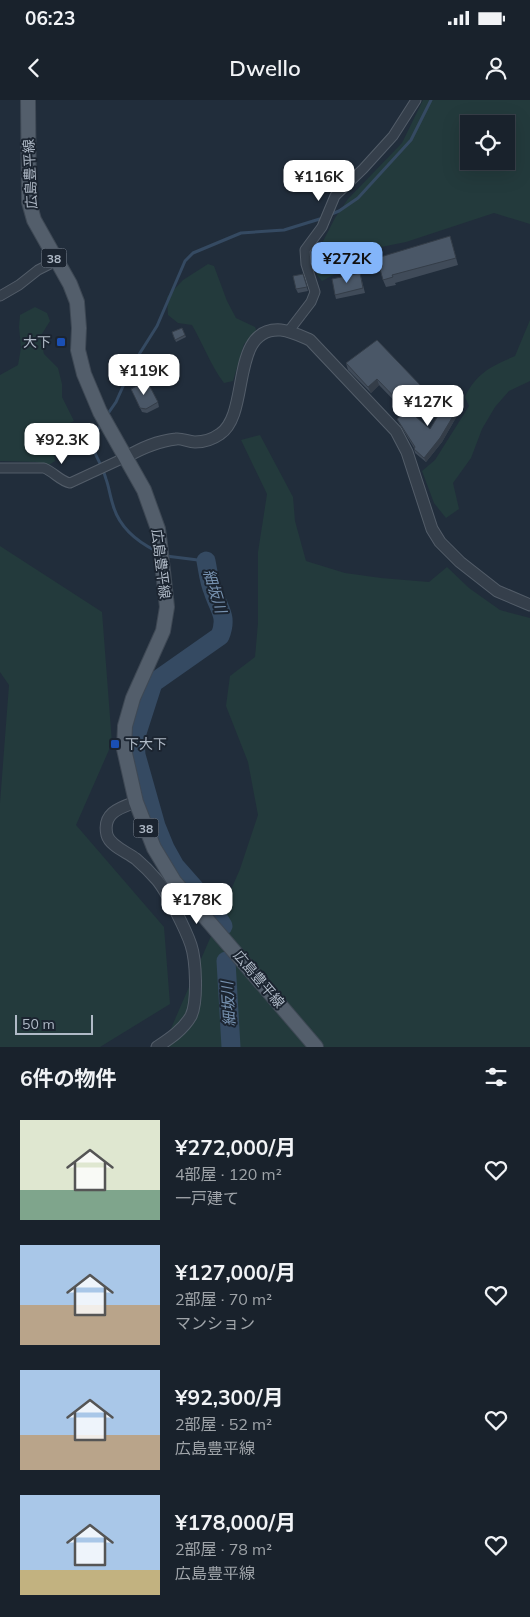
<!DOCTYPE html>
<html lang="ja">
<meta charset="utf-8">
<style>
body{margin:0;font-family:Mulish,"Noto Sans JP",sans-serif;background:#262f38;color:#f1f3f6;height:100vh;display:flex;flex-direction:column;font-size:19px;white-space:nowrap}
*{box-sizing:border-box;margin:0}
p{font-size:16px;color:#9fa4a9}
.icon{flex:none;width:28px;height:28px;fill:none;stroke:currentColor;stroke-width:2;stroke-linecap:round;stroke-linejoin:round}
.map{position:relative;height:947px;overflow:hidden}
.panel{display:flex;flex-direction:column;background:#19222c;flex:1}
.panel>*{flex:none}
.fabs{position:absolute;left:460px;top:15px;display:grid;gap:10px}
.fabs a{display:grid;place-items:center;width:55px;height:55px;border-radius:0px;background:#19222c;box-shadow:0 5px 20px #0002,0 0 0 1px #373f48;font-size:25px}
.scale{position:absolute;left:15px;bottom:12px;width:78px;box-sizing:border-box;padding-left:5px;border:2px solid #b0bac7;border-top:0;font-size:14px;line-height:18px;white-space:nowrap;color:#b0bac7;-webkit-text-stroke:4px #1b2430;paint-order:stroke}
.price{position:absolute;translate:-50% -42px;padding:0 11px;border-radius:10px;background:#fff;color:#222;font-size:16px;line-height:32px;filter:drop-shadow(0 1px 2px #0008)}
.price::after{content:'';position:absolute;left:50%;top:30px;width:15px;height:11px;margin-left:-8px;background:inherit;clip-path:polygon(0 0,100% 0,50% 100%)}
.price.on{background:#83b5fa;color:#111}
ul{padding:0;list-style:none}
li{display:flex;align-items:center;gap:15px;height:125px;padding:0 20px}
li span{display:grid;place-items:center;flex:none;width:140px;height:100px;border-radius:0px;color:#555}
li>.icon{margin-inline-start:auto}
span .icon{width:60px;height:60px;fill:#fffc;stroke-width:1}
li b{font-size:21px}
h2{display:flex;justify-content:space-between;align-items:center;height:60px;padding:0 20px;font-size:21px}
.status{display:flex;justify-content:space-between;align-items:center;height:35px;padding:0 25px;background:#19222c;direction:ltr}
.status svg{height:14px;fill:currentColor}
header{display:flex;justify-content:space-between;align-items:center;height:65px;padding:0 20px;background:#19222c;font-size:22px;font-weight:600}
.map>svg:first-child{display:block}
.green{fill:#233a3c;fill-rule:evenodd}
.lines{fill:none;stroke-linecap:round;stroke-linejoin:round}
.stream{stroke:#354a62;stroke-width:3}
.river{stroke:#354a62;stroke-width:19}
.minor-casing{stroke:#535d69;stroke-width:11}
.tertiary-casing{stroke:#535d69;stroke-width:13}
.primary-casing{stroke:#3e4854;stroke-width:16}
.minor{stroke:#353f4b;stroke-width:9}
.tertiary{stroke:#353f4b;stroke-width:11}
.primary{stroke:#535e6b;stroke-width:14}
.wall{fill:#404b59}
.shaded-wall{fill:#343d48}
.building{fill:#4a5767;stroke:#343d48}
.transit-dot{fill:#1a4fb4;stroke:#1b2430;stroke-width:2}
.labels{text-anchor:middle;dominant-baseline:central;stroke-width:4;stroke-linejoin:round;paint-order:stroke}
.shield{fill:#1b2430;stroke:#838d9a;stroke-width:1}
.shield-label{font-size:12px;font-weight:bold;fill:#b0bac7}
.street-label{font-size:14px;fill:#b0bac7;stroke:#1b2430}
.poi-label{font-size:14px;fill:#b0bac7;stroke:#1b2430;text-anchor:end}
.water-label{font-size:15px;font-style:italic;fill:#7792b0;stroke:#1b2430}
</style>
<div class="status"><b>06:23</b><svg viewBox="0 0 49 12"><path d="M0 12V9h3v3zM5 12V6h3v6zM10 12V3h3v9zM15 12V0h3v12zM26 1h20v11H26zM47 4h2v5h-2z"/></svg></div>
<header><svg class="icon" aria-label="back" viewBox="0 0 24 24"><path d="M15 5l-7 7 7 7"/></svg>Dwello<svg class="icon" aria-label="person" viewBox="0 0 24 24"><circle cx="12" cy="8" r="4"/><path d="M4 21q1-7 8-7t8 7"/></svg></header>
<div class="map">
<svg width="530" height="947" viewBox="0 0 530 947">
<rect width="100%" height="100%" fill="#212d3b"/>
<path class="green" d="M423,0H530V124L494,113L406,142L376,148L352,165L322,181L317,175V153L335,118L348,99L402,43ZM469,24H506V61H469Z
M208,164L214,166L227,201L236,218L255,227L257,232L244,244L233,281L224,283C211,266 203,244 192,225L178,223L168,215L167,197L183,180Z
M35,207L47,213L50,221L40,237L44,254L58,268L62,284V297L74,321L64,326L54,350L55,361L49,365L36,362L0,361V275L18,265L21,248L19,227L20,215Z
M530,220V281L509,291L495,307L482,329L471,358L453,383L459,409L446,418L434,403L422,371L435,360L469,306L465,297C476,273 492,266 515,256Z
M260,335L293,397L295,421L306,461L345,473L381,478L429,482L447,467L469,488L500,510L530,518V947H163L240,769L258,715L248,662L226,606L230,576L255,557L258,523V452L267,394L241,340Z
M0,446L102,512L112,643L76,725L164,827L170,904L100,947H0V703L9,585L0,572Z"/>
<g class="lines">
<path class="stream" d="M329,115L339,111L358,98L411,40L431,0
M107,315L116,302L133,264L157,226L185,161L193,153L241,133L284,130L323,118
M102,323C84,351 98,351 106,379C109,387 110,396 113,405C119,427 136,441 156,451
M166,456L206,461"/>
<path class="river" d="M206,461C208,471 209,482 213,491C219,510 228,516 220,536L153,583L135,639L136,655L156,726L165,748L175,766L212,808L223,826
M226,861L231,947"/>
<defs>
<path id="minor" d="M0,196L19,185L38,170L56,161
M288,232L311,202L315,192L306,164L305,150L322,127L335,96L363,69L393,36L416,0
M0,368H44C54,372 60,381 70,383L126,357"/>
<path id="tertiary" d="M126,357C142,348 157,341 176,339C182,338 188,342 195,342C203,342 213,339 220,334C251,314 229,226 281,230C291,231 301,236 310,240L396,331L407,352L432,429L440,442L460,462L497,491L530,505
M136,702C119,708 102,713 107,735C110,746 127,752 136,759C143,765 151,773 157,780C167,792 186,830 191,845C196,860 198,902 191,916C183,930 169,939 157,947"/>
<path id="primary" d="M28,0L29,102L34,120L70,184L77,202L79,228L78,250L84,274L100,312L144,390L158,429L160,444L167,507L163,531L133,598L125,626L124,649L136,702L154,748L174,781L316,947"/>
</defs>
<use href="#minor" class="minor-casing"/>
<use href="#tertiary" class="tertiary-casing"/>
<use href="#primary" class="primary-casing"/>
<use href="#minor" class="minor"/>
<use href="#tertiary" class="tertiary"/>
<use href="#primary" class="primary"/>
</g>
<path class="wall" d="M450,136L458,165L395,183L396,185L386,187L383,180Z
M303,174L308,191L298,193L296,189Z
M361,177L365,193L336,199L335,195Z
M182,228L186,237L176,242L172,232Z
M346,263L422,287L424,294L405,312L379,285L371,293L348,270Z
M131,289L158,302L159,307L147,313L142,312Z
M462,307L442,342L426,362L415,353L414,349V348L399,323L397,319L430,329Z"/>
<path class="shaded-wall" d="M377,279L379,285L371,293L368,287Z
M422,287L424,294L405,312L403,306Z
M461,303L462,307L442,342L426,362L424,358Z"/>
<path class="building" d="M450,136L456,158L392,175L393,177L383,180L377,158Z
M360,173L363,188L335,195L332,179Z
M303,174L307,187L296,189L293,176Z
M182,228L185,235L175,240L172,232Z
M377,240L422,287L403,306L377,279L368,287L346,263Z
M147,281L158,302L146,309L140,308L131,289Z
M450,296L461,303L440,338L424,358L414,349L415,347L397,319L408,310L430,329Z"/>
<g class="transit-dot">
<rect x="56" y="237" width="10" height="10" rx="2.5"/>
<rect x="110" y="639" width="10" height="10" rx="2.5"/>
</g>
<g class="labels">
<g class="shield">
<rect x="41.5" y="148.5" width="25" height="19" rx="4"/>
<rect x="133.5" y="718.5" width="25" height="19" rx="4"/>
</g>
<g class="shield-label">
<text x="54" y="158">38</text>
<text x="146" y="728">38</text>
</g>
<g class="street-label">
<text transform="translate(30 74) rotate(-93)">広島豊平線</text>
<text transform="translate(161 464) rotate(83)">広島豊平線</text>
<text transform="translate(259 879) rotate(50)">広島豊平線</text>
</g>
<g class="poi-label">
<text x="51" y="242">大下</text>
<text x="125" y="644" text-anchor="start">下大下</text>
</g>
<g class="water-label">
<text transform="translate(215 491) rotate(73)">細坂川</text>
<text transform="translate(228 904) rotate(-93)">細坂川</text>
</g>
</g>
</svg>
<div class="fabs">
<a><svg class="icon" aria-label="locate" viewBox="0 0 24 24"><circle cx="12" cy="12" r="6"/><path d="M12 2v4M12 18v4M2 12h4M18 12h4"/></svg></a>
</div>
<div class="scale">50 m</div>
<b class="price" style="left:319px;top:102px">¥116K</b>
<b class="price on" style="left:347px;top:184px">¥272K</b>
<b class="price" style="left:144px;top:296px">¥119K</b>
<b class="price" style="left:428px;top:327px">¥127K</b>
<b class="price" style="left:62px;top:365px">¥92.3K</b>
<b class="price" style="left:197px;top:825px">¥178K</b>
</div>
<section class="panel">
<h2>6件の物件<svg class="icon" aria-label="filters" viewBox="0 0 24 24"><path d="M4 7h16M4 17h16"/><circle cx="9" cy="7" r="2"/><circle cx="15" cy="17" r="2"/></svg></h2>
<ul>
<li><span style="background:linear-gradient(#dfe7d0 70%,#7fa58c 0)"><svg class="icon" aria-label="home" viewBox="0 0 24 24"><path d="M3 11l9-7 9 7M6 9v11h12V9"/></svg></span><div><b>¥272,000/月</b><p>4部屋 · 120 m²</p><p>一戸建て</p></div><svg class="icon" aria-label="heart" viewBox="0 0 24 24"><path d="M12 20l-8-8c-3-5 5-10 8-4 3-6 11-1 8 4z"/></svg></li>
<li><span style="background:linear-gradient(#a9c7e8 60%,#b9a48a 0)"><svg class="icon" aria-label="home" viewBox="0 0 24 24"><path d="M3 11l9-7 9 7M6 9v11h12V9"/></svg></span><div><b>¥127,000/月</b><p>2部屋 · 70 m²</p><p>マンション</p></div><svg class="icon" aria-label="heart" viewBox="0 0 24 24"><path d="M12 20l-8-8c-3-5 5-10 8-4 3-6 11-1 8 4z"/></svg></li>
<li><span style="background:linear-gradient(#a9c7e8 65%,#b9a48a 0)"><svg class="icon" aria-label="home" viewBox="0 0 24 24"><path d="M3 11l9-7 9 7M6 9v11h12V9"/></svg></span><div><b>¥92,300/月</b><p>2部屋 · 52 m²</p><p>広島豊平線</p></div><svg class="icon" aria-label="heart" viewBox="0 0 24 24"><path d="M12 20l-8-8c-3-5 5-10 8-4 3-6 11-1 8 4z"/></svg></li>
<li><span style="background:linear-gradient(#a9c7e8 75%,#c2b280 0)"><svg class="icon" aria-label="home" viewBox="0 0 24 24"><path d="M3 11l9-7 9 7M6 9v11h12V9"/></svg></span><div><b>¥178,000/月</b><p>2部屋 · 78 m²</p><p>広島豊平線</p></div><svg class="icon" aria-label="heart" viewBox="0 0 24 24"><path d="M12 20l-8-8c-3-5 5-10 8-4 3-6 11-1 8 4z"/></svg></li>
</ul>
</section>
